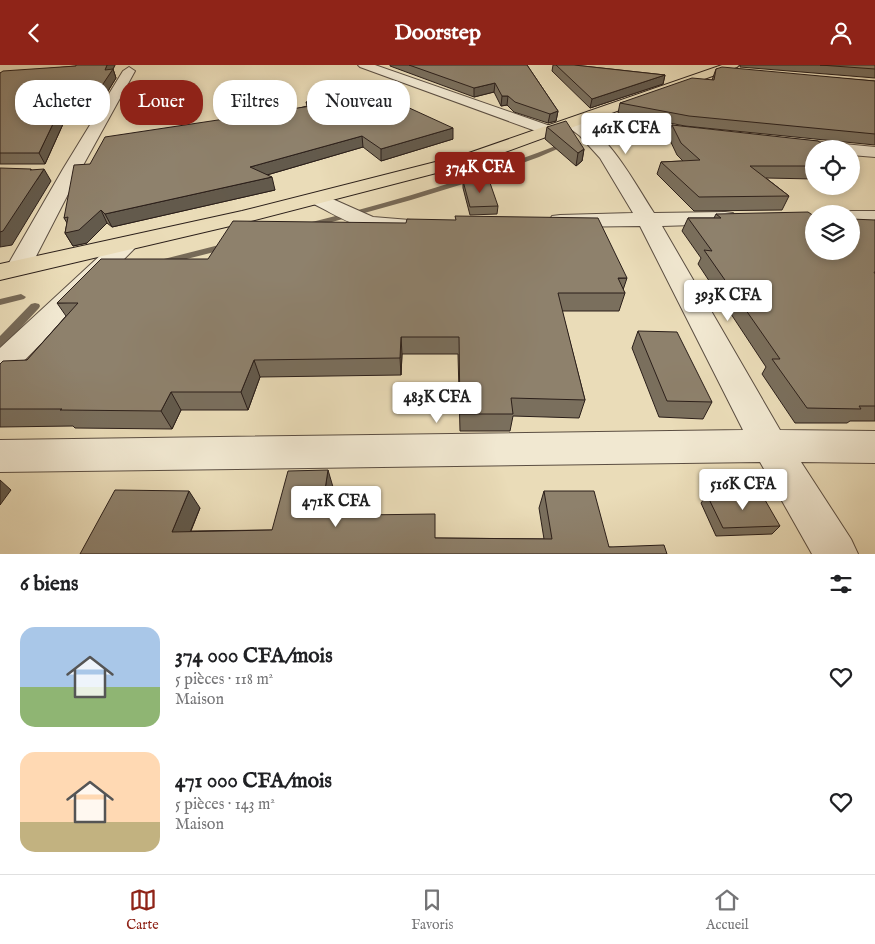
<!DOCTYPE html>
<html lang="fr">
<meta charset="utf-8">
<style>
body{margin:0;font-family:"IM FELL English",serif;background:#f2f2f2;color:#202124;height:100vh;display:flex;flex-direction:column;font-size:19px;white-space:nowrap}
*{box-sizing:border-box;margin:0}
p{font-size:16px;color:#757577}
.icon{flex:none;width:28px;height:28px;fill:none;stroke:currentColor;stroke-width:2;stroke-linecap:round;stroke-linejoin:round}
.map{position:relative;height:489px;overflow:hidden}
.details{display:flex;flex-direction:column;background:#fff;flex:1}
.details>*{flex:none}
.hud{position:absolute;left:15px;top:15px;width:500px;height:45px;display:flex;gap:10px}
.buttons{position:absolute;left:805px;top:75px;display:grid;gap:10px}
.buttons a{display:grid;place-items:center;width:55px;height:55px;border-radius:50%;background:#fff;box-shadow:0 2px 8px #0003;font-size:25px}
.price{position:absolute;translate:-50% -42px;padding:0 11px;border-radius:5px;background:#fff;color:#222;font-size:16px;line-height:32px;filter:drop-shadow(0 1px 2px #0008)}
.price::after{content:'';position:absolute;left:50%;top:30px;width:15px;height:11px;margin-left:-8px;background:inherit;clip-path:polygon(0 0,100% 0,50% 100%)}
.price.active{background:#8f2418;color:#fff}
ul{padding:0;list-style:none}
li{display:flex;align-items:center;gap:15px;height:125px;padding:0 20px}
li span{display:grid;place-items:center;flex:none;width:140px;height:100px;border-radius:15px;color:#555}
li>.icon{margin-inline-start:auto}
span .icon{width:60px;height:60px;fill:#fffc;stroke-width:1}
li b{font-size:21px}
h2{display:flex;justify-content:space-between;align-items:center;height:60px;padding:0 20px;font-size:21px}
.chip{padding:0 18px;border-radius:20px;background:#fff;box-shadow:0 2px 8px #0003;font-size:18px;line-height:45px}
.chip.active{background:#8f2418;color:#fff}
header{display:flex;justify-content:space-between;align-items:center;height:65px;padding:0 20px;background:#8f2418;color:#fff;font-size:22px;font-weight:700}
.dock{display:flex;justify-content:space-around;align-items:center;height:70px;border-top:1px solid #e0e0e0;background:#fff;font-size:14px;color:#757577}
.dock a{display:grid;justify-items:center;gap:2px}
.dock .active{color:#8f2418}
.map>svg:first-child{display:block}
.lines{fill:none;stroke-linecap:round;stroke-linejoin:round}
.stream{fill:#776a58;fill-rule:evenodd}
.minor-casing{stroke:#5b4e42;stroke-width:2}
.primary-casing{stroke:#2b1f1a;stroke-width:2}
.minor{fill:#f1e8d1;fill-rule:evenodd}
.primary{fill:#eadcb8;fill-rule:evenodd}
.wall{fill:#7a6f5d;stroke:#2b1f1a}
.shaded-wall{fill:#635a4c;stroke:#2b1f1a}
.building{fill:#8e816c;stroke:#2b1f1a}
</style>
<header><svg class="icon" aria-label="back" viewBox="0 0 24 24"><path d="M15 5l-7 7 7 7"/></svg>Doorstep<svg class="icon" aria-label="person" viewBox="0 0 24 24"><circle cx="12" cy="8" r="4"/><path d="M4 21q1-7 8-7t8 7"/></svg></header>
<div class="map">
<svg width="875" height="489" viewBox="0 0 875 489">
<rect width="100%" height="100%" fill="#eadcb8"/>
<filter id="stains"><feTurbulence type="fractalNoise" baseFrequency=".004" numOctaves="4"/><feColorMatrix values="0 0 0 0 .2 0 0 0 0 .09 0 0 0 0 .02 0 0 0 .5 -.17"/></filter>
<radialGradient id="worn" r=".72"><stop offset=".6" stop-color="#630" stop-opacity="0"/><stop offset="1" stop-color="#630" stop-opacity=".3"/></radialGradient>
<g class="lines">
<path class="stream" d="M566,77L571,78L539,92L476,115L411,135L314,162H308L307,160L308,158C396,136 482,110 566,77Z
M227,178L230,179V183L163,200L159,197L160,195Z
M21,229L26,232L24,234L0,240V234Z
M35,238L39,239L40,241L39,243L4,281L0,282V271L31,239Z"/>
<defs>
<path id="minor" d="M358,0H375L556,63L558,66L556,69H544L360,2Z
M129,2L135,6L81,104L30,203L27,208L18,210L9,208L6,203L63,104L123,6Z
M592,46L627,54L706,66L712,68L714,71L712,74L706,76L627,64L587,53L585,50L587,47Z
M571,53C606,62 635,119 654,148L725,147L733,148L736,153L733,158L725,159L662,161L780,365L875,366V398L801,397L851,474L858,489H812L760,397L0,407V375L743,365L640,161L560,162L552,161L549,156L552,151L560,150L633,148L600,93L580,71L563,58L566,55Z
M791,74L875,82V92L851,90V84H814V86L785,83L783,79L785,75Z
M319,128L373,152L410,155L413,160L410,165C373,174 343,154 312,138L309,134L312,130Z
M851,146H875V158H851V149H843Z
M126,172L134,174L138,179L134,184L11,309L0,313V283L118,174Z"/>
<path id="primary" d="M722,0H739L737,2L475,98L243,158L0,215V199L242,146L463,90Z"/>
</defs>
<use href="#minor" class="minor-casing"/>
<use href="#primary" class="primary-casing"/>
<use href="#minor" class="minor"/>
<use href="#primary" class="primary"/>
</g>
<path class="wall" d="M115,0L113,4L116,13L97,44L68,48L45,99H0V8L76,1Z
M390,0H527L558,46L556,56L548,58L514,47L507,40L501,41L494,27L474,32L390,1Z
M553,0H574L665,10L663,19L590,43L552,6Z
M740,0H875V13L740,2Z
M716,4L875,16V80L685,61L618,48L620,38L712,15Z
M306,37L453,74L381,96L363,82L267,110L275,125L112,162L107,158L87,178L73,181L65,168L67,158L64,153L90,99L307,41Z
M672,60L814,84V114L766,113L789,131L782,145L694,146L657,109L661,97L683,96L677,90L668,71Z
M547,62L584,84L582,96L576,101L545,74Z
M851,97L858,102L851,113Z
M463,116L498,141L497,149L470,150L463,123Z
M716,149L814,186L875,155V356H850L847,358H795L762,309L766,302L698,199L701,193L682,166L688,153H714Z
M627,213L623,225L625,228L619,246H562L585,335L579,353L513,351L510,366H460L458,289H402L401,310L260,312L248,345H181L172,364L75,363L73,361L0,362V299L27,295L66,251L57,238Z
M638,266L712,337L703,354L659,352L632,283Z
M333,422L330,438L364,450L435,473L544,474L539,443L544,426L609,482L667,489H80L200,443L191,466L272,465Z
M707,430L780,461L772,469L716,471L701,438Z"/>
<path class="shaded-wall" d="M107,0H115L113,4L116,13L97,44L68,48L45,99L39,88L63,38L105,5Z
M665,10L663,19L590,43L592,34Z
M495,18L494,27L474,32V23Z
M502,31H508L507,40L501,41Z
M558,46L556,56L548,58L550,49Z
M453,63V74L381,96V84Z
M362,71L363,82L253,114L250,102Z
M584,84L582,96L576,101L578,88Z
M31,104L37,115L44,104L51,116L12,180L0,182V167Z
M272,112L275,125L112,162L105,149Z
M101,145L107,158L87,178L73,181L65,168Z
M401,272L402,289L401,310L400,293Z
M254,295L260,312L248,345L241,327Z
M171,327L181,345L172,364L161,346Z
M328,405L333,422L328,454L323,438Z
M0,415L11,425L0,440Z
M189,426L200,443L184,482L172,467Z
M361,438L365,454L360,450Z"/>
<path class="building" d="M76,0H107L105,5L113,4L93,34L63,38L39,88H0V8L3,6L76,1Z
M409,0H527L558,46L550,49L515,37L508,31H502L495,18L474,23Z
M556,0H574L665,10L592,34Z
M820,0H875V4Z
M722,2L875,16V69L689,51L620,38L692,13L714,15L716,4Z
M370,25L453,63L381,84L362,71L250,102L272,112L105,149L101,145L79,165L65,168L68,152L64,153L74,100L90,99L105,72L311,41L306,37Z
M566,56L584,84L578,88L547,62Z
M672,60L818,76L830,84H814V101H750L789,131L699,132L661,97L700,95L681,78Z
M851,97L858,102H851Z
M0,103L31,104L30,105L44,104L3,166L0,167Z
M489,115L498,141L470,142L463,116Z
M808,147L814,151V186H851V154L875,155V207H874L875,209V341H859L861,344L807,343L772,294H780L704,185L712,186L688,153H721L716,149Z
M455,151L598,153L627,213H618L625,228H558L585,335L511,333L513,349H460L459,272H401L400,293L254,295L241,327H171L161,346L60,345L62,344H0V299L3,296L27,295L78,238H57L101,194H208L233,156L406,158L407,154L456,155Z
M638,266L677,267L712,337L667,336Z
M328,405L323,438H361L360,450L435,449V473L552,474L544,426H594L609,482L664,480L667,489H80L115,425L189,426L172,467L272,465L288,406Z
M761,428L780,461L723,463L707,430Z"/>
<rect width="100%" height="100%" filter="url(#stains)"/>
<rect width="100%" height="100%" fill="url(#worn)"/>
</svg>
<div class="buttons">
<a><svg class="icon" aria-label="locate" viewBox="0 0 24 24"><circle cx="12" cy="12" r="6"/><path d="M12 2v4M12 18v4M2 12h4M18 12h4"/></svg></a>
<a><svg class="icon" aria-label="layers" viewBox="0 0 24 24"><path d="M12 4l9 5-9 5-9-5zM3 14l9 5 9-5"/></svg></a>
</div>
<b class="price" style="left:626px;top:90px">461K CFA</b>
<b class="price active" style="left:480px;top:129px">374K CFA</b>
<b class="price" style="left:728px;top:257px">393K CFA</b>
<b class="price" style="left:437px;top:359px">483K CFA</b>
<b class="price" style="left:743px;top:446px">516K CFA</b>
<b class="price" style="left:336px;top:463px">471K CFA</b>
<div class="hud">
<a class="chip">Acheter</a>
<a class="chip active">Louer</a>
<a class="chip">Filtres</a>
<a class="chip">Nouveau</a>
</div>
</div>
<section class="details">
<h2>6 biens<svg class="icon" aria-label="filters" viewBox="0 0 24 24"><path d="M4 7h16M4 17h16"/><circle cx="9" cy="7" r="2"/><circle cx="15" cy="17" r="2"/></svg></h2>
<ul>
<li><span style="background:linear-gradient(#a9c7e8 60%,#8fb573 0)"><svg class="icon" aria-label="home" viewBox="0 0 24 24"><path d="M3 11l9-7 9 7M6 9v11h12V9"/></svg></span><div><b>374 000 CFA/mois</b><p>5 pièces · 118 m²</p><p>Maison</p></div><svg class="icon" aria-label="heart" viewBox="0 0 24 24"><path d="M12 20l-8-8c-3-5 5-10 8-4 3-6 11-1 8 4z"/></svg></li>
<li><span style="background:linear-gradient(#ffd9b3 70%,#c2b280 0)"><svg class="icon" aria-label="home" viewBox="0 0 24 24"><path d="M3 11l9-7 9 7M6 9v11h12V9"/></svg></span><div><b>471 000 CFA/mois</b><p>5 pièces · 143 m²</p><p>Maison</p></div><svg class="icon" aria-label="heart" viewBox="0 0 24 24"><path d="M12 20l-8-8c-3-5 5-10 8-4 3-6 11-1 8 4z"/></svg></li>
</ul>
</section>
<nav class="dock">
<a class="active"><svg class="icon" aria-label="map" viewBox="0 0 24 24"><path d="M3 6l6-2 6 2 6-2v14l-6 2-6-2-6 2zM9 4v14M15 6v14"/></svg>Carte</a>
<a><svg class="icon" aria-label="saved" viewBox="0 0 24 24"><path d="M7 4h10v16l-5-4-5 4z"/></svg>Favoris</a>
<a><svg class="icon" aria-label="home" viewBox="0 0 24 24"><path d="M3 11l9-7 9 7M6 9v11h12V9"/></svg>Accueil</a>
</nav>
